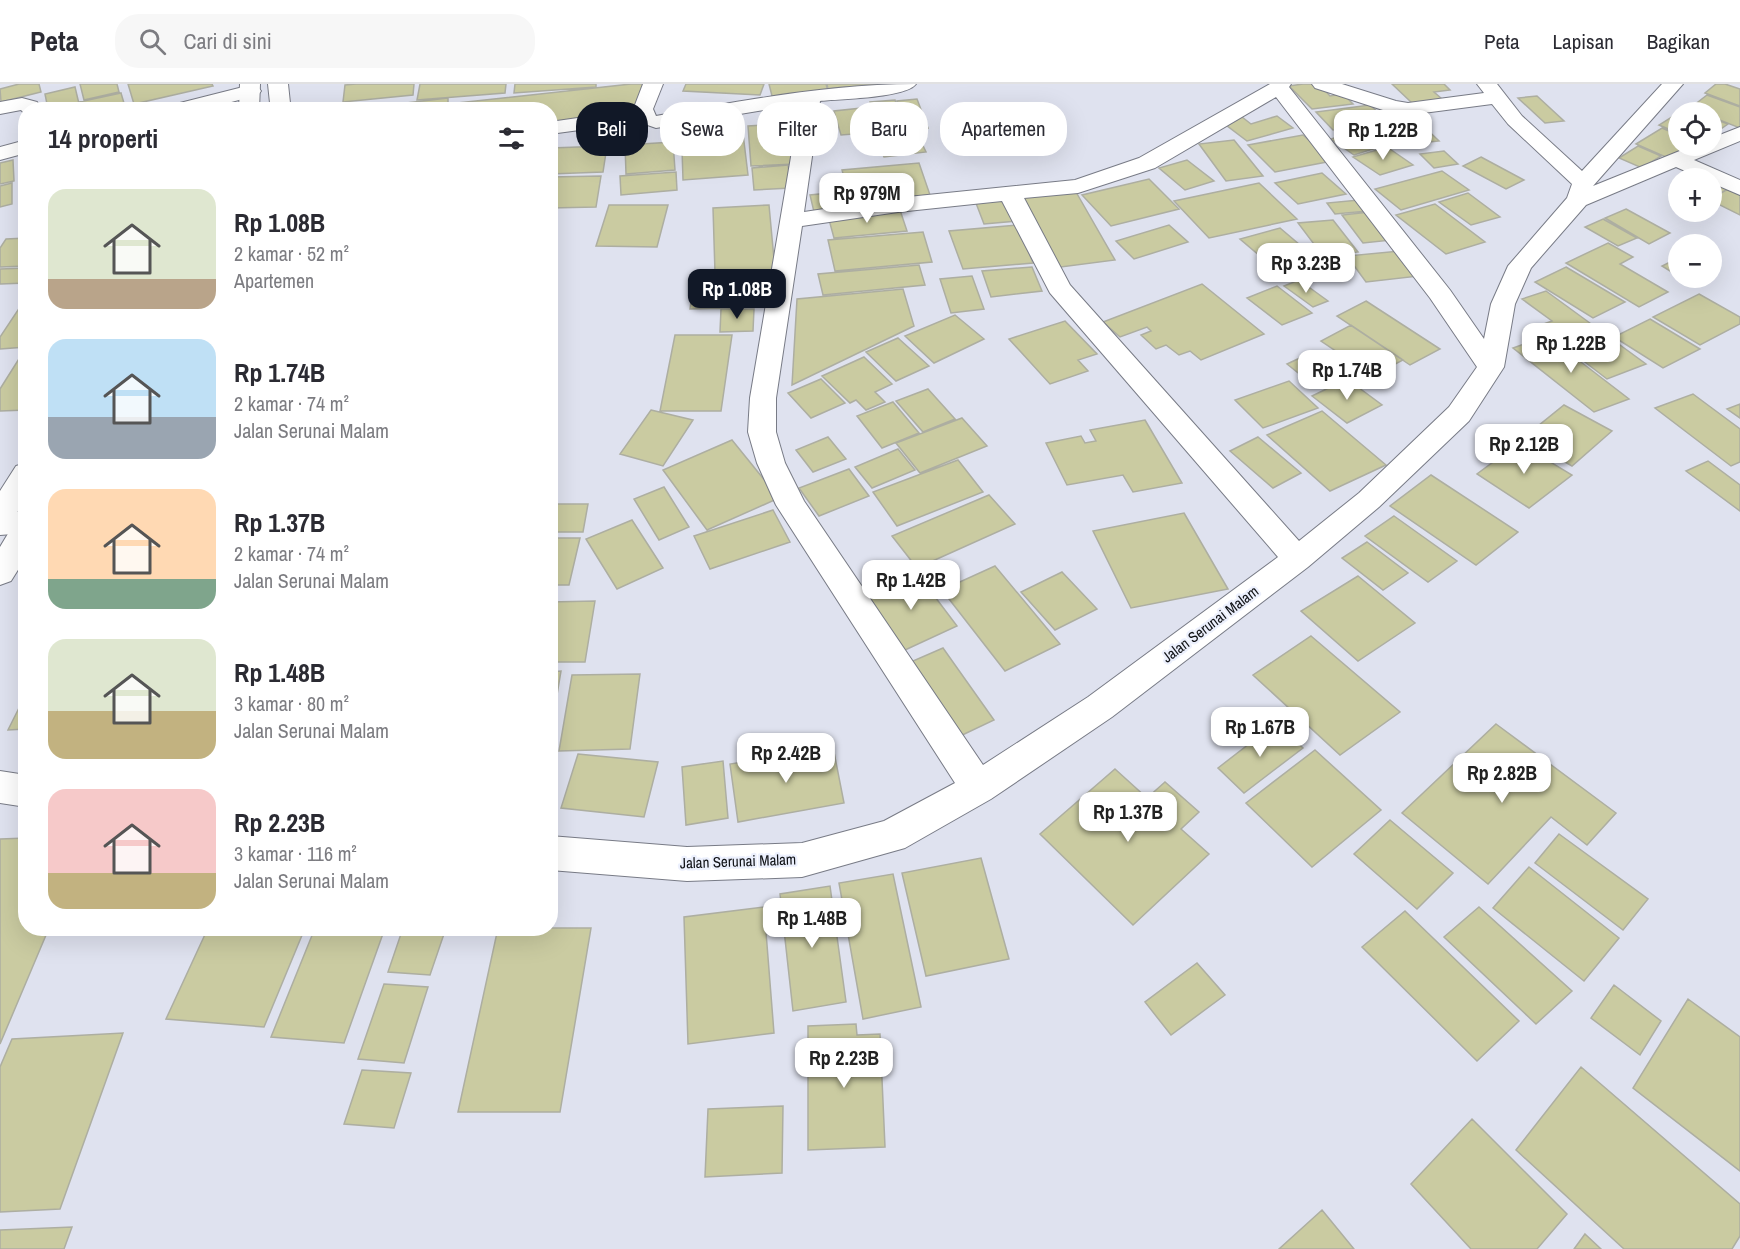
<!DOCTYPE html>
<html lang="id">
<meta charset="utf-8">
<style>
body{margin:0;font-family:"Archivo Narrow",sans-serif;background:#f7f7f7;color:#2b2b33;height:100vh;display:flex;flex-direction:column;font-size:22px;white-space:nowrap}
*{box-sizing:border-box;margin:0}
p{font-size:20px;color:#7c7c81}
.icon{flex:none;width:33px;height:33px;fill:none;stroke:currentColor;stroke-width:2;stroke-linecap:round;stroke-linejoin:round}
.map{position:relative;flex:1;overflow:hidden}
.sheet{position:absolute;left:18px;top:18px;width:540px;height:834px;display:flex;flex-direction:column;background:#fff;border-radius:24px;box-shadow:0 6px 24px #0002}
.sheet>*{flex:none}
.top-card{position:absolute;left:576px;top:18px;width:570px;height:54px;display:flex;gap:12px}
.fabs{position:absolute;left:1668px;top:18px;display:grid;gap:12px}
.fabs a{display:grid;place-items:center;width:54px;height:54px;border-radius:50%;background:#fff;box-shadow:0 6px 24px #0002;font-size:30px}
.price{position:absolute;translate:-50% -51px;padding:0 14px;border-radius:12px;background:#fff;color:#222;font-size:20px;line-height:39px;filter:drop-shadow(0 2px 3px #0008)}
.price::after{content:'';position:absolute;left:50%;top:36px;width:18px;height:14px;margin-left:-9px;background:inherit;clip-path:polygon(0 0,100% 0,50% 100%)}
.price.current{background:#111827;color:#fff}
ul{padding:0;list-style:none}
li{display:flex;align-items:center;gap:18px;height:150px;padding:0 30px}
li span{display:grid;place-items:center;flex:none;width:168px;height:120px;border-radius:18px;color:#555}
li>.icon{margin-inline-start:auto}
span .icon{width:72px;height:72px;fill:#fffc;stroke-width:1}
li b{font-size:26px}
h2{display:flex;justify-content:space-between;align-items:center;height:72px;padding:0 30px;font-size:26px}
.chip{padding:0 21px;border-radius:24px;background:#fff;box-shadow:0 6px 24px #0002;font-size:21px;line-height:54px}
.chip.current{background:#111827;color:#fff}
header{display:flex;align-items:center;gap:36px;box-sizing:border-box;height:84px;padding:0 30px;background:#fff;border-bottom:2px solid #e1e1e2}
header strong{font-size:28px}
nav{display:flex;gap:33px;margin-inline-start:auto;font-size:21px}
.search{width:420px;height:54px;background:#f7f7f7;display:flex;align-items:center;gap:15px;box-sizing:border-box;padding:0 21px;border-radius:24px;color:#7c7c81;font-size:22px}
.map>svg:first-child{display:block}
.building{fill:#cacba1;stroke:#adaea1;stroke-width:1.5}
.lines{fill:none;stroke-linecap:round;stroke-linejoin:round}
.street-casing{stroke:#787b86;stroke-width:2}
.secondary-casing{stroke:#787b86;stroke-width:2}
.street{fill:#fff;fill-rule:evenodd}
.secondary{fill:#fff;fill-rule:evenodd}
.labels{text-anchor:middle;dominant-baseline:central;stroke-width:4.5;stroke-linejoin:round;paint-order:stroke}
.street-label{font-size:15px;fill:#0f1115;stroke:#ecf0fd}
</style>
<header>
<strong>Peta</strong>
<div class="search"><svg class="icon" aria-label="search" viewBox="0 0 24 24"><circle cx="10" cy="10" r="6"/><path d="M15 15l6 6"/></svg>Cari di sini</div>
<nav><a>Peta</a><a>Lapisan</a><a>Bagikan</a></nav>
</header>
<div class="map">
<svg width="1740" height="1165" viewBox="0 0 1740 1165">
<rect width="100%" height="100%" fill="#dfe2ef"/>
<path class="building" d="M19,0H39L41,8L1,18L0,5Z
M80,0H117L119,8L84,16Z
M128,0H212L213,2L134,20Z
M356,0H414L413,11L343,18L345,1Z
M420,0H506L505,9L417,16Z
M515,0H596V3L514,9Z
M631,0H646L638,29L550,39V26H346L448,14V20Z
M686,0H764L760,11L683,7Z
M769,0H826L828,7L772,12Z
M827,0H880L828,5Z
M1303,0H1319L1330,12L1343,10L1353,20L1312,25L1289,2Z
M1392,0H1444L1450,6L1434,8L1442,15L1412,19Z
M1716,0H1725L1740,5V22L1705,9Z
M75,3L80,24L37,26V23L47,20L45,10Z
M121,9L126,26H81L79,18Z
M1707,11L1740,23V44L1712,33V28H1699L1689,25Z
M1537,12L1564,37L1545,39L1518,14Z
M917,15L928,44L906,45L897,17Z
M895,16L905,46L841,51L834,27L871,23L870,18Z
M1370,21L1382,32L1365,34L1372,41L1333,46L1316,28Z
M1678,29V49L1659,41Z
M1277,32L1293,44L1247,57L1222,38L1242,33L1251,40Z
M1712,34L1728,40L1712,51Z
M1416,35L1439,57L1411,60L1399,49L1390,50L1379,39Z
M791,39L796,80L751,82L748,42Z
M742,41L748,91L683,96L682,65L704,63L703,43Z
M1366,44L1389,60L1354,71L1331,55Z
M1662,44L1678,51V62H1687L1668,74L1636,60Z
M916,47L926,68L884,73L875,52Z
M1303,51L1332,77L1275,88L1248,61Z
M1234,56L1263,92L1226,97L1199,60Z
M673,58L675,86L626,90L625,61Z
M607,62L603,88L550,90V64Z
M1638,62L1661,72L1642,84L1619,74Z
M1387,63L1413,81L1380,91L1353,73Z
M1444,67L1458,80L1434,84L1420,70Z
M1481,73L1524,96L1506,105L1463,82Z
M13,76L14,97L0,100V79Z
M1187,76L1214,97L1185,106L1159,84Z
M919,79L930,111L851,118L842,86Z
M788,81L791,104L754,106L752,84Z
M1442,87L1469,106L1401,126L1375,105Z
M676,88L677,106L621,111L620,92Z
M1322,89L1346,110L1298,120L1275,99Z
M601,92L596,123L550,124V93Z
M1149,95L1179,125L1111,142L1082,111Z
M1712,97L1728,105L1712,114Z
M12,99V120L0,123V102Z
M1259,99L1297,135L1209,154L1174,117Z
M1728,105L1740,111V131L1712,117V114Z
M839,108L843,125L814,128L810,111Z
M1076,108L1115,176L1053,184L1017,114Z
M1468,109L1500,133L1471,141L1439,118Z
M1006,111L1017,137L984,140L974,114Z
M1359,116L1368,127L1335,130L1327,119Z
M1435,120L1485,158L1446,170L1396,131Z
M609,121H668L657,163L596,162Z
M769,121L775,186L715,189L713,124Z
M1626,125L1670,149L1649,160L1605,134Z
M900,126L907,147L834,154L828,132Z
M1370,128L1392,156L1363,159L1342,131Z
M1603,135L1637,154L1618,162L1585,143Z
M1333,136L1358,168L1323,172L1298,139Z
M1018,141L1033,179L963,185L949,147Z
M1169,141L1188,158L1134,175L1116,157Z
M1280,144L1307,167L1267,178L1240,155Z
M923,148L932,178L835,187L828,156Z
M26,154V182L0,183V164L6,155Z
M1608,159L1633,173L1620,180L1668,208L1639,223L1566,179Z
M1400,167L1419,192L1366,198L1347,172Z
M1678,174V192L1662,182Z
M919,181L925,201L823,211L818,190Z
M1032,183L1042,207L991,213L982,187Z
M1566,183L1625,218L1593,234L1535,198Z
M26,184V199L0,200V185Z
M972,192L984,225L951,229L940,195Z
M1681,194H1709L1694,201Z
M1299,196L1328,217L1313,223L1284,202Z
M1202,200L1264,250L1201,276L1190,267L1179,271L1166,261L1156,265L1141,251L1151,247L1147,243L1120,253L1103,238Z
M1277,202L1312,229L1282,241L1247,214Z
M903,205L914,242L792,301L797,215Z
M1546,207L1646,280L1607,295L1538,242L1552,237L1522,215Z
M732,209L730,224L690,225L692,210Z
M1699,210L1740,233V240L1700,261L1653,233Z
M26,214V263L0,265V253Z
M1366,217L1440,265L1410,281L1337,232Z
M721,225H754L753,247L720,248Z
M955,231L984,255L934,279L905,252Z
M1650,235L1700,265L1663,284L1614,253Z
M1065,237L1097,270L1078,276L1088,287L1050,300L1009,255Z
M1351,241L1403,276L1373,292L1321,257Z
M675,251H732L721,327H660Z
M1547,252L1629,315L1594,328L1513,264Z
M898,254L929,282L896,297L866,268Z
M1313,268L1343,292L1317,304L1287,280Z
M22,270H26V326L0,327V305Z
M864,273L892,300L875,308L885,318L866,326L856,316L850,319L822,292Z
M821,295L845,319L811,334L788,309Z
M1347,295L1382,321L1347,339L1312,312Z
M1289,297L1318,324L1263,344L1235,316Z
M928,305L955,335L923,348L896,317Z
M1693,310L1740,345V378L1731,382L1655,324Z
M893,318L919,349L882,364L857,332Z
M1740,320V334L1727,325Z
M1564,321L1612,347L1572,382L1523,354Z
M651,326L693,336L663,382L620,370Z
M1322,327L1386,381L1330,407L1267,351Z
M962,334L987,362L920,389L896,359Z
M1145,336L1182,399L1133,408L1123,391L1067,401L1046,359L1081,352L1085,359L1096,357L1090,346Z
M828,353L846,375L813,388L796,366Z
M1258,353L1301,389L1273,404L1230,367Z
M732,356L779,414L707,446L663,386Z
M1519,359L1572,391L1529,424L1477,390Z
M898,365L915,386L872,404L855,383Z
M958,376L983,408L897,442L873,408Z
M1708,377L1740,401V427L1686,387Z
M849,385L869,412L819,432L799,404Z
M1431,391L1518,448L1476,481L1390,422Z
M664,403L689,443L659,456L634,415Z
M989,411L1015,440L917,484L892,452Z
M550,420H588L583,448H550Z
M773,426L790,458L710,485L694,452Z
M1184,429L1228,505L1131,524L1093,447Z
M1394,432L1457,477L1428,498L1365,452Z
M632,436L663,484L617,505L586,455Z
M550,454H580L569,501H550Z
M1367,458L1408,489L1383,506L1342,474Z
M995,482L1060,560L1005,587L942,506Z
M1062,488L1097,525L1055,546L1021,508Z
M917,489L957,542L905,566L866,511Z
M1358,492L1415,539L1358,577L1301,527Z
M595,517L585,578H550V518Z
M1311,552L1400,628L1340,671L1253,591Z
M943,564L994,636L956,654L906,580Z
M561,587L550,652V588Z
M640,590L630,665L559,667L572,591Z
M26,610V645L8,646Z
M1276,639L1303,664L1244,709L1218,684Z
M1496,640L1616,729L1587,761L1551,733L1488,800L1402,729Z
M833,663L844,719L738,738L730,680Z
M1315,666L1381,726L1312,783L1246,719Z
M578,670L658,678L644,733L561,724Z
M723,677L728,734L686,741L682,683Z
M1115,685L1147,714L1165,698L1199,728L1181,745L1209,770L1133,841L1040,750Z
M1390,736L1453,789L1417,825L1354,770Z
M1559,750L1648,815L1623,846L1535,779Z
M26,754V844H49L0,960V755Z
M981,774L1009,875L926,892L902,789Z
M1529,783L1619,854L1584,897L1493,824Z
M893,790L921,923L863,935L839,799Z
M830,802L846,918L793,927L780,810Z
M764,823L774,949L688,960L684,833Z
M1479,823L1572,907L1536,940L1444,853Z
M1405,827L1519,937L1477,977L1362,863Z
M208,844H305L264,943L166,935Z
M315,844H385L344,959L271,953Z
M403,844H446L430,891L388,888Z
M498,844H591L560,1028H458Z
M1197,879L1225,911L1171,951L1145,918Z
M384,900L428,903L404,979L358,975Z
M1614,901L1661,937L1640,971L1591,934Z
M1688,915L1740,953V1087L1633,1004Z
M856,940L857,951L880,950L885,1063L808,1066V942Z
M123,949L60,1125L0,1128V983L12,955Z
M1581,983L1740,1120V1152L1732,1165H1624L1516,1066Z
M362,986L411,989L394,1044L344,1040Z
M783,1022L782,1089L705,1093L708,1025Z
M1472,1035L1567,1130L1537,1165H1471L1411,1100Z
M1322,1126L1354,1165H1279Z
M72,1143L64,1165H0V1146Z
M1585,1150L1601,1165H1574Z"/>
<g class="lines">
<defs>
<path id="street" d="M643,0H663L653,25L656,32C742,17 828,0 916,0C906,14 839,15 820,17L804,128L898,114L1075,96L1139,74L1270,0H1291L1289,3L1450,206L1484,255L1491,220L1508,182L1567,114L1572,100L1508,40L1492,20L1408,31L1386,27L1315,4L1312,0H1342L1396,17L1408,19L1484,9L1477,0H1497L1522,32L1582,87L1662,0H1683L1593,102L1692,62H1712V54L1740,43V57L1694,76L1740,96V111L1712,99V94H1701L1676,83L1586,121L1531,184L1515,220L1504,283L1469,337L1379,423L1308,483L1112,633L991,715L905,764L802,793L687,797L550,786V752L687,763L802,759L884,737L955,699L776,421L757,379L748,348L750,314L800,20L656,44L639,38L550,50V38L633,26ZM1276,13L1430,214L1477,283L1449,323L1359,409L1299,457L1070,201L1024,114L1078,109L1155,84ZM1002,117L1050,209L1278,473L1088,613L983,681L804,417L785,379L776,348V314L802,142L898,128Z
M251,1L258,3L261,7L258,11L201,26H165L168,22Z
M22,14L37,18L41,26H26V31L21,26L0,30V18Z
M26,56V69L0,76V63Z
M26,427V449L0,451V429Z
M0,687L26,691V723L0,719Z"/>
<path id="secondary" d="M240,0H260L259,26H239Z
M268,0H288L290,19L288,26H268L270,19Z
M26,379V414L10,440L0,443V407L16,382Z
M26,435V473L11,497L0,501V463L15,438Z"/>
</defs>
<use href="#street" class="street-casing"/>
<use href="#secondary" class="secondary-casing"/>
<use href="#street" class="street"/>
<use href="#secondary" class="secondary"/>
</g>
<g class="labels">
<g class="street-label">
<text transform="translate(1210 540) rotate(-37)">Jalan Serunai Malam</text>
<text transform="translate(738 777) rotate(-2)">Jalan Serunai Malam</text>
</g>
</g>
</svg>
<div class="fabs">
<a><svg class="icon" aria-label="locate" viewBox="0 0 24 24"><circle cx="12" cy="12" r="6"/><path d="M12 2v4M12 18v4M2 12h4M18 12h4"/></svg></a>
<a>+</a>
<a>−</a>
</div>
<b class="price" style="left:1383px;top:77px">Rp 1.22B</b>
<b class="price" style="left:867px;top:140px">Rp 979M</b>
<b class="price" style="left:1306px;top:210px">Rp 3.23B</b>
<b class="price current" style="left:737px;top:236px">Rp 1.08B</b>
<b class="price" style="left:1571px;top:290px">Rp 1.22B</b>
<b class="price" style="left:1347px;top:317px">Rp 1.74B</b>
<b class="price" style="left:1524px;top:391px">Rp 2.12B</b>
<b class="price" style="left:911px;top:527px">Rp 1.42B</b>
<b class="price" style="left:1260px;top:674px">Rp 1.67B</b>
<b class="price" style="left:786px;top:700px">Rp 2.42B</b>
<b class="price" style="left:1502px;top:720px">Rp 2.82B</b>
<b class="price" style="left:1128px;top:759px">Rp 1.37B</b>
<b class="price" style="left:812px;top:865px">Rp 1.48B</b>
<b class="price" style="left:844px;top:1005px">Rp 2.23B</b>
<div class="top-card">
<a class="chip current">Beli</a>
<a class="chip">Sewa</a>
<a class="chip">Filter</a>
<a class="chip">Baru</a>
<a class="chip">Apartemen</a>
</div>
<section class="sheet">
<h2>14 properti<svg class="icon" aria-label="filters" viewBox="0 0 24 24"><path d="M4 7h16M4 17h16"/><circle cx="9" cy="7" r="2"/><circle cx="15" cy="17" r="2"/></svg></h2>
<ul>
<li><span style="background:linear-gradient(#dfe7d0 75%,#b9a48a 0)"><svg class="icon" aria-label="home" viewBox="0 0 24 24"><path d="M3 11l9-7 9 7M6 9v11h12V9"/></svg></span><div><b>Rp 1.08B</b><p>2 kamar · 52 m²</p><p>Apartemen</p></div></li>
<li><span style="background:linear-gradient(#bfe0f5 65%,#9aa5b1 0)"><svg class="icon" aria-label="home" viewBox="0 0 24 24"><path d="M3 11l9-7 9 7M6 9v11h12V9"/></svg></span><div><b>Rp 1.74B</b><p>2 kamar · 74 m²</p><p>Jalan Serunai Malam</p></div></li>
<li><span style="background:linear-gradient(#ffd9b3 75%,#7fa58c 0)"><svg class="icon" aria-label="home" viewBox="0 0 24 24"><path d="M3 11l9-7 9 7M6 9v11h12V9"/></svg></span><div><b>Rp 1.37B</b><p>2 kamar · 74 m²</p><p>Jalan Serunai Malam</p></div></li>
<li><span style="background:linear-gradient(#dfe7d0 60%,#c2b280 0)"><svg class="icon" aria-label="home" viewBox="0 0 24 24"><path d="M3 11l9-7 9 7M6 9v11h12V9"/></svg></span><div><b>Rp 1.48B</b><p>3 kamar · 80 m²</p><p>Jalan Serunai Malam</p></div></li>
<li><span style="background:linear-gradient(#f6c9c9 70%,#c2b280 0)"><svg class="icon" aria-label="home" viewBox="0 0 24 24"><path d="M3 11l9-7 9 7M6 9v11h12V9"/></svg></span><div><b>Rp 2.23B</b><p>3 kamar · 116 m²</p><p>Jalan Serunai Malam</p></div></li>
</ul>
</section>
</div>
